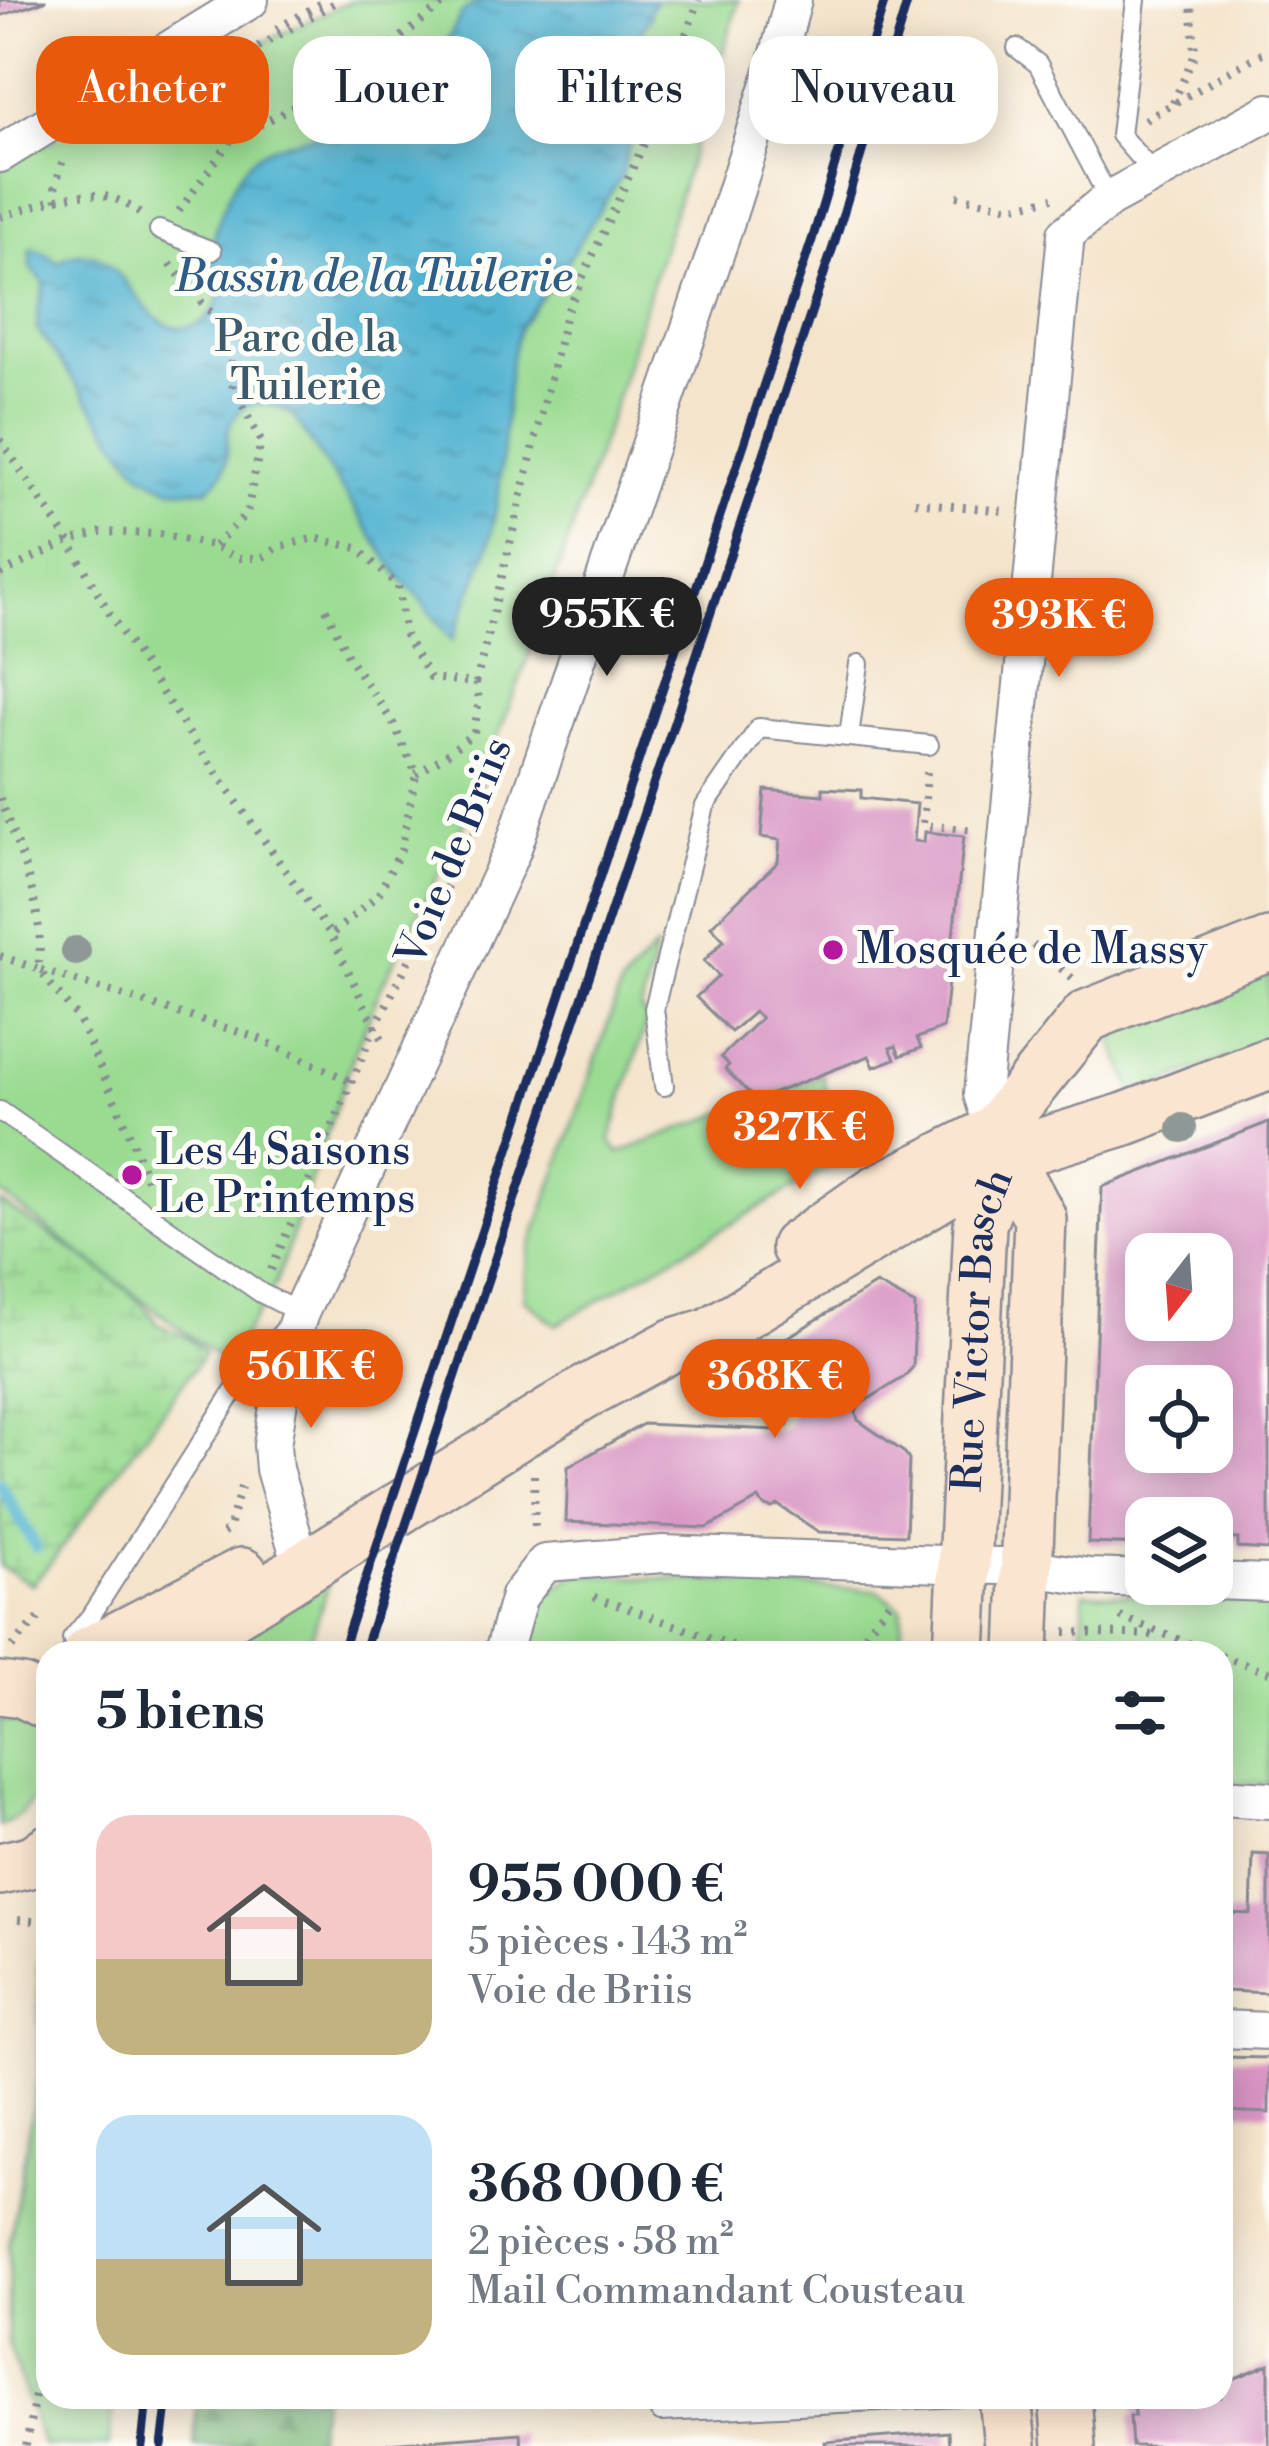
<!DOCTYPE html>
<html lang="fr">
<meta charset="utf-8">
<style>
body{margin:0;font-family:"Libre Bodoni",serif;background:#f2f2f3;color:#1f2937;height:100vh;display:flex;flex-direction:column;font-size:45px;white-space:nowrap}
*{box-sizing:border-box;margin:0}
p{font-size:39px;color:#747a83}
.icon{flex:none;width:66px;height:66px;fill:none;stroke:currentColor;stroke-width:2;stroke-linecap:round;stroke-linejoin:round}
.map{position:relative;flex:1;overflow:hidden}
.panel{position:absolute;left:36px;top:1641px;width:1197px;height:768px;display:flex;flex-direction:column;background:#fff;border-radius:36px;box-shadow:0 6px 30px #0003}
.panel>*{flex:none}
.hud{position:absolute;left:36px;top:36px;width:1197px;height:108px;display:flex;gap:24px}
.needle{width:78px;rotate:197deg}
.fabs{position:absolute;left:1125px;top:1233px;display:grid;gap:24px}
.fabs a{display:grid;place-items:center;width:108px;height:108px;border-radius:24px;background:#fff;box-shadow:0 6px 30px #0003;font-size:60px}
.price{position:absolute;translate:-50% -102px;padding:0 27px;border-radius:42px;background:#ea580c;color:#fff;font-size:39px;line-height:78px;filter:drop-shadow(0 3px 6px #0008)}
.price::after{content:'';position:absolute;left:50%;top:72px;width:36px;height:27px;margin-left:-18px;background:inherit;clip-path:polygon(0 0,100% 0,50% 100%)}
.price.active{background:#222;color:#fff}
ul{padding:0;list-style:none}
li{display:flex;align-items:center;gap:36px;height:300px;padding:0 60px}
li span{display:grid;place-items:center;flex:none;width:336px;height:240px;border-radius:36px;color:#555}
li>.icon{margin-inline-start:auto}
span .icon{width:144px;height:144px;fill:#fffc;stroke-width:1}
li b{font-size:51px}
h2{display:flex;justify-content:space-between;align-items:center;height:144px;padding:0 60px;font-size:51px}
.tag{padding:0 42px;border-radius:36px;background:#fff;box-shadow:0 6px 30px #0003;font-size:42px;line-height:108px}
.tag.active{background:#ea580c;color:#fff}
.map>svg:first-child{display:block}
.green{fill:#9adb91;stroke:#5a8578;stroke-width:3}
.forest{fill:url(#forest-firs);stroke:#4b756c;stroke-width:3}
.wetland{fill:url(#wetland-marsh);stroke:#5a8578;stroke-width:3}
.water{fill:url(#water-ripples);stroke:#367298;stroke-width:3}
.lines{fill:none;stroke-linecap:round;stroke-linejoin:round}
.stream{stroke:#52b4d1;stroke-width:12}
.building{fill:#d892c3;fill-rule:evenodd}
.lane-casing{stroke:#888a94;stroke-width:22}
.street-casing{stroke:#888a94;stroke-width:40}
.secondary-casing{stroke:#888a94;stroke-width:56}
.path{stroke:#888a94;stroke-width:8;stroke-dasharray:3 9;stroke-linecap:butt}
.lane{stroke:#fff;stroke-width:18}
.street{stroke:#fff;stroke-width:36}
.secondary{stroke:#fce5d0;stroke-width:51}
.rail{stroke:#1b2f5e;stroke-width:9}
.tree{fill:#8e9896}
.poi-dot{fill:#b5179e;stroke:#fdfcf7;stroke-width:4.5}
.labels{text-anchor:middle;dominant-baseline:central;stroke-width:10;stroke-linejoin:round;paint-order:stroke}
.park-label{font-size:42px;fill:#3b5a6b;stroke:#fdfcf7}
.street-label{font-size:42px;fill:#1b2f5e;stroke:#fdfcf7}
.poi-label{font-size:42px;fill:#1b2f5e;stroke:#fdfcf7;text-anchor:start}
.water-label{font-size:45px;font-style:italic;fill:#2e5e86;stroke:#fdfcf7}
</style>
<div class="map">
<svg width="1269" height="2446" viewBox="0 0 1269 2446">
<defs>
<pattern id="forest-firs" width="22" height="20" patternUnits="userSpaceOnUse" patternTransform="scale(3)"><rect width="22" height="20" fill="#7bbb7b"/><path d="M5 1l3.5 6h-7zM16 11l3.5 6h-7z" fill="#649868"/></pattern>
<pattern id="wetland-marsh" width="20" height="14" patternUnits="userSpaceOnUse" patternTransform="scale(3)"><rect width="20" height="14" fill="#9adb91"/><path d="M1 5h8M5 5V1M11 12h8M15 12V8" fill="none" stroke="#84bc7f"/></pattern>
<pattern id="water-ripples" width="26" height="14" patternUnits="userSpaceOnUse" patternTransform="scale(3)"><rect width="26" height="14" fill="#52b4d1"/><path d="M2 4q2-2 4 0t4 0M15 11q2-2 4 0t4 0" fill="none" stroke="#4393ad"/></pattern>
</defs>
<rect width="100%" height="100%" fill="#fdfcf7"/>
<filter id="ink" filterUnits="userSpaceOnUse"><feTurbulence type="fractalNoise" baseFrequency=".00833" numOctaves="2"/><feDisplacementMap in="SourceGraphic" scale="24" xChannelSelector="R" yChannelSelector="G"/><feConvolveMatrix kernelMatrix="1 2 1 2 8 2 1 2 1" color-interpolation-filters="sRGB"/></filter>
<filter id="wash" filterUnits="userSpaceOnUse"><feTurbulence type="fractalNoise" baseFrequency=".004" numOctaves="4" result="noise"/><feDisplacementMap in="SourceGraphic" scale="48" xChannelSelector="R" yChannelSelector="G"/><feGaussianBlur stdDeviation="2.7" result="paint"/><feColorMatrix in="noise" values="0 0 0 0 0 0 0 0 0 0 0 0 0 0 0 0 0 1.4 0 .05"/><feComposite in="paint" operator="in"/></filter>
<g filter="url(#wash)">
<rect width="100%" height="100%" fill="#f4e4cb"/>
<path class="green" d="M353,0H739L615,403L529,655L465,822L381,987L354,1054L275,1285L226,1363L0,1193V170L32,150Z
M656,947L641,1010L647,1020L610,1140L619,1153L822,1075L844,1159L556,1325L524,1299L529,1252L621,986Z
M1269,969V1042L1134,1094L1109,1031Z
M334,1568L306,1653H227L249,1630Z
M576,1574L877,1590L902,1609L901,1653H521L543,1597Z
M1084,1593L1269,1601V1784L1221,1782V1653H1081Z
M0,1720C75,1724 51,1804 0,1827Z
M48,1910V2397H113L109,2446H43L8,2342L9,2246L40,2067L38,1968L45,1913Z"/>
<path class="forest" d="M197,2397H323L315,2446H194Z"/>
<path class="wetland" d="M0,1202C32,1224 146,1293 157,1324L188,1338L205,1353L53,1560L32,1584L0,1566Z"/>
<path class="water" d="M484,0H656L650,9V18L641,31L644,47L640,97L622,175L562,269L519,328L510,364L499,491L489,547L452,641L416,594L402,580L294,417C273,399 240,397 229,428C225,441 229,455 225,467C222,477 214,483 207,490L171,489L144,475L134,465L37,329L38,310L45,284L30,267L32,256L29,253L32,248L48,255L58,263C123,218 139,356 200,323C207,319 215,310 218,302C223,290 213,280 212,267C209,237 226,197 242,171C264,138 300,145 331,128C355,115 402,83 421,64C430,56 441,47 448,38C464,15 454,13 484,0Z"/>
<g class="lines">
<path class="stream" d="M0,1484L36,1547"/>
</g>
<g id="blocks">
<path class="building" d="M0,0H45V1L0,16Z
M823,788L861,790V798L917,804L914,841L924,842L925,832L964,836L943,1028L917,1038L921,1048L900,1056L896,1046L890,1048L895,1059L874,1067L869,1056L756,1100L725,1069L729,1065L721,1057L761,1018L754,1012L731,1032L696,997L719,976L704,961L724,940L711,926L778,862L780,840L761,837L765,790L823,795Z
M1269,1122V1550L1238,1548V1539L1218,1538V1548L1212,1547V1518H1146V1545L1088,1543L1102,1187ZM1146,1254H1212V1320H1146ZM1146,1386H1212V1452H1146Z
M876,1284L915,1305L913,1367L904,1377L859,1405L856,1413L858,1420L905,1453L909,1460L906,1535L819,1532L778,1505L772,1508L764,1506L759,1499L707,1528L566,1522L568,1467L643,1424L777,1430L787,1426L792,1413L791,1404L766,1362L768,1349Z
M1253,1854L1269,1855V1993L1224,1991V1985L1221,1984V1927H1226L1227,1913L1251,1914Z
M1221,2057L1269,2058V2113L1221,2111Z
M1269,2364V2446H1132L1130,2416H1135L1134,2397H1221V2384Z
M948,2432L949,2446H826L825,2442Z
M520,2433L521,2446H388V2443Z"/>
</g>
</g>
<g filter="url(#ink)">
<use href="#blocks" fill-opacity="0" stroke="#888a94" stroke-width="3"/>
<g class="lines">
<defs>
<path id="lane" d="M1136,0L1120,135L1153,173
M1017,48L1038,64L1109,199
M159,230L212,251
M849,736L859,664
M664,1086L654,1009L705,806L759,728L929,745
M0,1111L261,1293L300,1313L247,1371L90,1617L72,1639
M648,2397L661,2412L960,2397"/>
<path id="street" d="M0,154L250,0
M994,1132L982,1094L1066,234L1109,199L1269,112
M296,1546L274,1469L272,1445L286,1356L300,1313L512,851L720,240L777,61L793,0
M1212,1581L1269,1583
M503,1653L519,1596L545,1563L663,1554L1026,1567L1089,1577L1146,1579
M1221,1797L1269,1800
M1221,2029L1269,2031"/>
<g id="secondary">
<path d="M994,1132L1040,1218L1023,1653"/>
<path d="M797,1247L877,1191L994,1132L1087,1016L1269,944"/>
<path d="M89,1653L242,1574"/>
<path d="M188,1653L208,1628L582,1394L675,1344L709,1334L1007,1155L1125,1119L1269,1064"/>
<path id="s1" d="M960,1653L980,1224L1007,1155"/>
<path d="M0,1688L22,1691L48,1704"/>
<path d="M0,1869L34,1861L48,1851"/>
<path d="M1005,2397L1010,2446"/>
<path d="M1065,2397L1069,2446"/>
</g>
</defs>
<use href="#lane" class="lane-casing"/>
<use href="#street" class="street-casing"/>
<use href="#secondary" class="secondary-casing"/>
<path class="path" d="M276,29L327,0
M1173,103L1195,53L1191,0
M154,107L340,0
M1145,120L1269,49
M957,196L1011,207L1053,198
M57,200L55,188L63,159
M179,211L231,140L329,88L392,44L448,0
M0,217C50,203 95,176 140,214
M170,264L207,309L228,326L233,389L261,441L247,513L214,546
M0,440L69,541L111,616L196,744L331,935L375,1027L386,1045
M915,502L1003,511
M0,574L69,541L101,532L159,534L214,546L237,558H262L279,547L315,538L357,548L398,586L405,635L430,678L476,683L479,699L474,733L443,757L416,774
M326,609L348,656L393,723L416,774L401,850L378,895L331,935
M476,683L566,314L647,137L699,0
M927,772L923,825L975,830
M0,798C19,853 47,911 38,969L258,1038L352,1082
M1033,945L1072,978
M0,956L38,969L78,1018L130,1135L148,1182
M271,1270L375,1027L480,822
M534,1475L535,1532
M223,1533L228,1530L241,1487
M594,1597L755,1653
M1120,1617L1214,1653
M1065,1632L1156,1635
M12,1647L44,1613
M851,1653L893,1597
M1221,1656L1269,1672
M18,1920L48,1922
M26,2446L48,2322"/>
<use href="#lane" class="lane"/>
<use href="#street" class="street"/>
<use href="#secondary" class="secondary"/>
<path class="rail" d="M341,1653L812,240L885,0
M363,1653L834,244L908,0
M142,2446L147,2397
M162,2446L168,2397"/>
</g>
<g class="tree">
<circle cx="76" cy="951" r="15"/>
<circle cx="1182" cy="1128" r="15"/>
</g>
</g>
<g class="poi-dot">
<circle cx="833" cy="950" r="12"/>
<circle cx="132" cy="1175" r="12"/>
</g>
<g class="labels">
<g class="park-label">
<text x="306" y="338">Parc de la<tspan x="306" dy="48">Tuilerie</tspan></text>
</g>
<g class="street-label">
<text transform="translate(455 852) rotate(-68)">Voie de Briis</text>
<text stroke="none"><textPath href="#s1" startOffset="324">Rue Victor Basch</textPath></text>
</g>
<g class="poi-label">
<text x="857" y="950">Mosquée de Massy</text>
<text x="156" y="1151">Les 4 Saisons<tspan x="156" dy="48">Le Printemps</tspan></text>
</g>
<g class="water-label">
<text x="374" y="277">Bassin de la Tuilerie</text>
</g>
</g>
</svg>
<div class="fabs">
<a><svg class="needle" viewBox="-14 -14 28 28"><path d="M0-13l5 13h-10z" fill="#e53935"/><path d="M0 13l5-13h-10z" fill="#747a83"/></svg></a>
<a><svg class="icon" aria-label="locate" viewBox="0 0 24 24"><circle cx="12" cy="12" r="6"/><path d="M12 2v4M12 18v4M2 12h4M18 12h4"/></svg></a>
<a><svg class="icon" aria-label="layers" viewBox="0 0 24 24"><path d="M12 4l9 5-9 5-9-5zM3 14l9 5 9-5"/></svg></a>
</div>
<b class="price active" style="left:607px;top:679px">955K €</b>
<b class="price" style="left:1059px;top:680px">393K €</b>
<b class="price" style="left:800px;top:1192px">327K €</b>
<b class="price" style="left:311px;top:1431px">561K €</b>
<b class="price" style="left:775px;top:1441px">368K €</b>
<div class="hud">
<a class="tag active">Acheter</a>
<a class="tag">Louer</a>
<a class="tag">Filtres</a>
<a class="tag">Nouveau</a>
</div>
<section class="panel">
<h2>5 biens<svg class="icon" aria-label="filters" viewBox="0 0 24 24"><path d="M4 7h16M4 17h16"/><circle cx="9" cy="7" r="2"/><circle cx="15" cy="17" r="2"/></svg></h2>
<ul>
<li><span style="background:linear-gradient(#f6c9c9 60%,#c2b280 0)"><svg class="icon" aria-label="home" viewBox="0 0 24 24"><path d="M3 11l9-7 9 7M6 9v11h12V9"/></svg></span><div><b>955 000 €</b><p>5 pièces · 143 m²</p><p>Voie de Briis</p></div></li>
<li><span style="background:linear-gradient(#bfe0f5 60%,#c2b280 0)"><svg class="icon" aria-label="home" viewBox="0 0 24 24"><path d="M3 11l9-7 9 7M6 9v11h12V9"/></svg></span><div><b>368 000 €</b><p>2 pièces · 58 m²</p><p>Mail Commandant Cousteau</p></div></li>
</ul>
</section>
</div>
